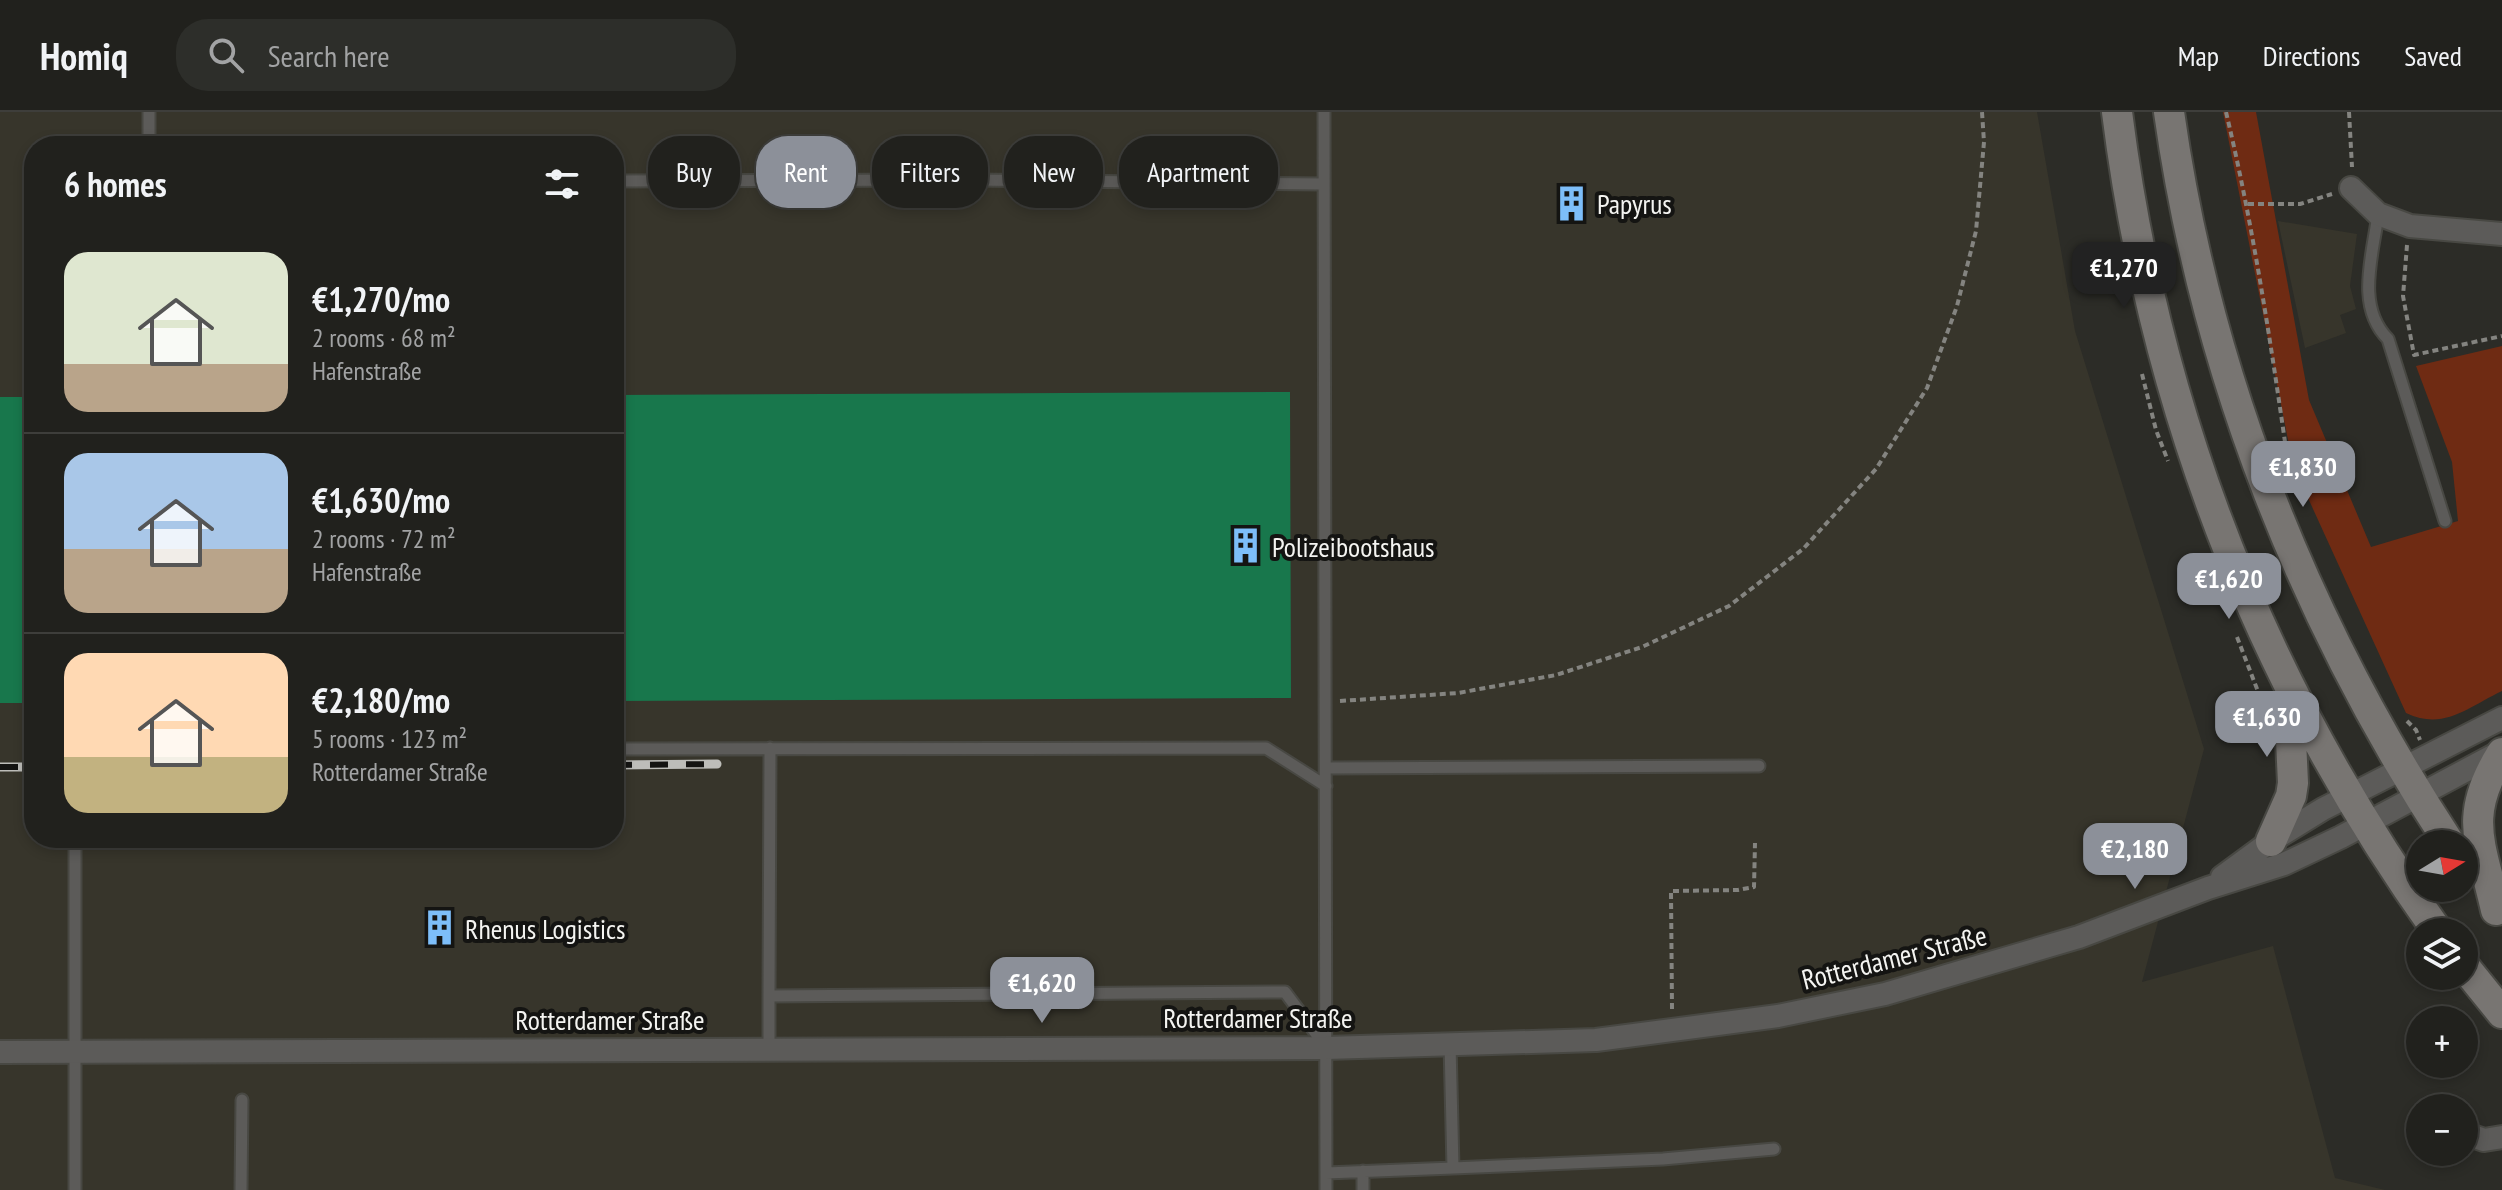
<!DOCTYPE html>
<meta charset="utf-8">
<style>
body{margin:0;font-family:"PT Sans Narrow",sans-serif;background:#2d2e2a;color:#f1f3f6;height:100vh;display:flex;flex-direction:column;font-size:30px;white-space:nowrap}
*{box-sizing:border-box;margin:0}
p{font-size:26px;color:#a2a3a4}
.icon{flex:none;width:44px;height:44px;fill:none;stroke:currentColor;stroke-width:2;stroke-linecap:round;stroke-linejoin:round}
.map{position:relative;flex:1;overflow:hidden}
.sheet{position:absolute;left:24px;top:24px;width:600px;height:712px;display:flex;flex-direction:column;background:#21211d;border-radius:32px;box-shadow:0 4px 12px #0003,0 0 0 2px #3e3e3b}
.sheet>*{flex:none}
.hud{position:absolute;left:648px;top:24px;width:760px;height:72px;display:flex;gap:16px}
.needle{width:52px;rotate:79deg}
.fabs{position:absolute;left:2406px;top:718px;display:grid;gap:16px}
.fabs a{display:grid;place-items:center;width:72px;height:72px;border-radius:50%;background:#21211d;box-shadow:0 4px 12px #0003,0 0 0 2px #3e3e3b;font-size:40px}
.price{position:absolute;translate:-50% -68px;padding:0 18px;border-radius:16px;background:#8c9099;color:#fff;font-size:26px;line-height:52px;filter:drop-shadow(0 2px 4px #0008)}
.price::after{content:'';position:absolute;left:50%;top:48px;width:24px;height:18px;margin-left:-12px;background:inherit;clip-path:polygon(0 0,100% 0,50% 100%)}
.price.selected{background:#222;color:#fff}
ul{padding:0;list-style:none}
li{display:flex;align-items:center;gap:24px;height:200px;padding:0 40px}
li+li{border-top:2px solid #3e3e3b}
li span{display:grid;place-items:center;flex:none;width:224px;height:160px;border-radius:24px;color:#555}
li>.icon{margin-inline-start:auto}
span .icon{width:96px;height:96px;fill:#fffc;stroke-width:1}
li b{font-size:34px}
h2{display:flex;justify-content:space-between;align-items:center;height:96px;padding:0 40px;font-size:34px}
.chip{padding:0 28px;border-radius:32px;background:#21211d;box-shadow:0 4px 12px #0003,0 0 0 2px #3e3e3b;font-size:28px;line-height:72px}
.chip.selected{background:#8c9099;color:#fff}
header{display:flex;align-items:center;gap:48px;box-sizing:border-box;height:112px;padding:0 40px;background:#21211d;border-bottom:2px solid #3e3e3b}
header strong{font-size:38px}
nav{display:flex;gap:44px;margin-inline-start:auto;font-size:28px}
.search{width:560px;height:72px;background:#2d2e2a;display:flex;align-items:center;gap:20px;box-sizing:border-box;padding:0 28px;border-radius:32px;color:#a2a3a4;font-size:30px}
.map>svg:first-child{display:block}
.built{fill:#37352b;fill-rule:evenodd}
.green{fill:#6f2b13}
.water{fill:#18774c}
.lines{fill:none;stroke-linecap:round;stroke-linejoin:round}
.service-casing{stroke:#484843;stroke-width:15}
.minor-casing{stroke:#484843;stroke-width:26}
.secondary-casing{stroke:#484843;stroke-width:34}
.path{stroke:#848480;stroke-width:4;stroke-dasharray:6 4;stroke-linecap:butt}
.service{stroke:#5c5b59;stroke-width:11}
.minor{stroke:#5c5b59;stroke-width:22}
.secondary{stroke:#787572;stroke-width:30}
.rail-casing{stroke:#bdbdb9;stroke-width:9}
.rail{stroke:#141412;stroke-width:6;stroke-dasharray:18;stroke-linecap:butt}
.labels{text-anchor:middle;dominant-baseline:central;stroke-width:8;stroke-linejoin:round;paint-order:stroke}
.poi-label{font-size:28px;fill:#f4f4f1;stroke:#141412;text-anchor:start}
.street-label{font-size:28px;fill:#f4f4f1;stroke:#141412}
</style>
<header>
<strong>Homiq</strong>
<div class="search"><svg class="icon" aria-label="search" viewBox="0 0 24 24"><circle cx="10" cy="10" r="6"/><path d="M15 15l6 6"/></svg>Search here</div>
<nav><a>Map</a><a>Directions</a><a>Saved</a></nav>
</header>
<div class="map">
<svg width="2502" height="1078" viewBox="0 0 2502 1078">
<rect width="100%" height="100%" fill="#2c2c27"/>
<path class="built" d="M0,0H2037L2075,219L2204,637L2142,870L2273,834L2335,1066L2385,1078H0ZM34,34H614V726H34Z
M2278,109L2357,122L2350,174L2356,197L2340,203L2346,221L2305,236Z"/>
<path class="green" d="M2223,0H2256L2309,288L2371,435L2458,409L2452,350L2416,254L2502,234V579C2468,595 2444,619 2406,601L2293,353Z"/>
<path class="water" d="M1290,280L1291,586L614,589V283Z
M0,285H34V591H0Z"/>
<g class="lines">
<defs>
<path id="service" d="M1324,0L1326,1078
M149,34V0
M614,69L975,68L1324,72
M2378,102C2373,143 2355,194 2388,227L2445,409
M614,637L1266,636L1326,674
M1326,656L1759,654
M75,726V1078
M769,884L770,636
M1450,932L1453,1056L1663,1047L1774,1037
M769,936V884L1285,880L1326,935
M1363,1059V1078
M1326,1061L1453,1056
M241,1078L242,988"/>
<path id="minor" d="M2351,76L2378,102L2410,114L2502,122
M2222,765L2271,729L2323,697L2502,606
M0,940L1326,936L1596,928L1778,904L1885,882L2079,825L2208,776L2284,752L2341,725L2502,639
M2464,1021L2484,1028L2502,1025"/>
<path id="secondary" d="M2117,0C2155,301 2262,574 2438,820
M2169,0C2206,263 2305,511 2450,732
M2271,729L2291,684L2293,671L2289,585
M2496,798C2481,731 2462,705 2502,641
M2464,854L2502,901"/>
</defs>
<use href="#service" class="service-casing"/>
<use href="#minor" class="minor-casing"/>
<use href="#secondary" class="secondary-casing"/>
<path class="path" d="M2226,0C2252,109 2269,219 2285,330L2282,344
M2349,0L2352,55
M2248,92H2300L2332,82
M2407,133L2403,184L2414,243L2502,224
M2142,262L2156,318L2168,349
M2237,525L2264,595
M1340,589L1458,581L1556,563L1642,535L1729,494L1803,437L1876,357L1927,276L1957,194L1976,119L1984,30L1982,0
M2407,609L2416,618L2420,628
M1672,897L1671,779L1738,778L1754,775L1755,731"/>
<use href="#service" class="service"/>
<use href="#minor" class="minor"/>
<use href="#secondary" class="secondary"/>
<defs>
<path id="rail" d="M614,653L717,652
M0,655H34"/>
</defs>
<use href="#rail" class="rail-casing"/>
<use href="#rail" class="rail"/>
</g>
<defs>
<symbol id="building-bare" viewBox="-9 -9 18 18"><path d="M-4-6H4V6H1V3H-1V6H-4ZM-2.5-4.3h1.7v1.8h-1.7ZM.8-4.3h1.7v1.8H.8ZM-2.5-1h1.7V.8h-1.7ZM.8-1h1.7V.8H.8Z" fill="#7dbef9" stroke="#141412" stroke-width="2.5" paint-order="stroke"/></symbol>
</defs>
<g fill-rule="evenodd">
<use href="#building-bare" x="1546" y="66" width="51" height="51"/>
<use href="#building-bare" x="1220" y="408" width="51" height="51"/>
<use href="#building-bare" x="414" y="790" width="51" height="51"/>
</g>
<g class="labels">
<g class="poi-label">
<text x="1597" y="91">Papyrus</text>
<text x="1272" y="434">Polizeibootshaus</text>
<text x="465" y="816">Rhenus Logistics</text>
</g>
<g class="street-label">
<text transform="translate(1894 845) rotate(-14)">Rotterdamer Straße</text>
<text x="1258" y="905">Rotterdamer Straße</text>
<text x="610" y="907">Rotterdamer Straße</text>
</g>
</g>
</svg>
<div class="fabs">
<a><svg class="needle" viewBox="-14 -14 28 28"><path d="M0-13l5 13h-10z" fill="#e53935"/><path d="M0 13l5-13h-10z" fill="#a2a3a4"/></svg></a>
<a><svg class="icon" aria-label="layers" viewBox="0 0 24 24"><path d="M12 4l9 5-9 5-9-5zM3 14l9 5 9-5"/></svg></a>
<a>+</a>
<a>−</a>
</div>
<b class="price selected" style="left:2124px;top:198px">€1,270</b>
<b class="price" style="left:2303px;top:397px">€1,830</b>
<b class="price" style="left:2229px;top:509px">€1,620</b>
<b class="price" style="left:2267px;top:647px">€1,630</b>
<b class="price" style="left:2135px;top:779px">€2,180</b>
<b class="price" style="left:1042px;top:913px">€1,620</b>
<div class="hud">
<a class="chip">Buy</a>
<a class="chip selected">Rent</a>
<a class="chip">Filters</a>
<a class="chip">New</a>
<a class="chip">Apartment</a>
</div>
<section class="sheet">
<h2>6 homes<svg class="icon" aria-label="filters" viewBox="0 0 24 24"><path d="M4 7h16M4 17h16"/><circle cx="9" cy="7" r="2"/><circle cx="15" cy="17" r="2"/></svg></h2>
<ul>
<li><span style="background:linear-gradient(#dfe7d0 70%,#b9a48a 0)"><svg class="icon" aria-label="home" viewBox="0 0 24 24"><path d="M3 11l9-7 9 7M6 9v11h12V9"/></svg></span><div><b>€1,270/mo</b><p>2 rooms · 68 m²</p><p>Hafenstraße</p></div></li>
<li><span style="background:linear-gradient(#a9c7e8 60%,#b9a48a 0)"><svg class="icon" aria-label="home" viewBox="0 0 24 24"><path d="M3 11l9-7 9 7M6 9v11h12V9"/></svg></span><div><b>€1,630/mo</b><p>2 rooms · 72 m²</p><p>Hafenstraße</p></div></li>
<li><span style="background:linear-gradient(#ffd9b3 65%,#c2b280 0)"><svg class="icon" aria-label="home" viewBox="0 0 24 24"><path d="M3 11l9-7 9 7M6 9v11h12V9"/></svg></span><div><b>€2,180/mo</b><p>5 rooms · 123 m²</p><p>Rotterdamer Straße</p></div></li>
</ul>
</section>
</div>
